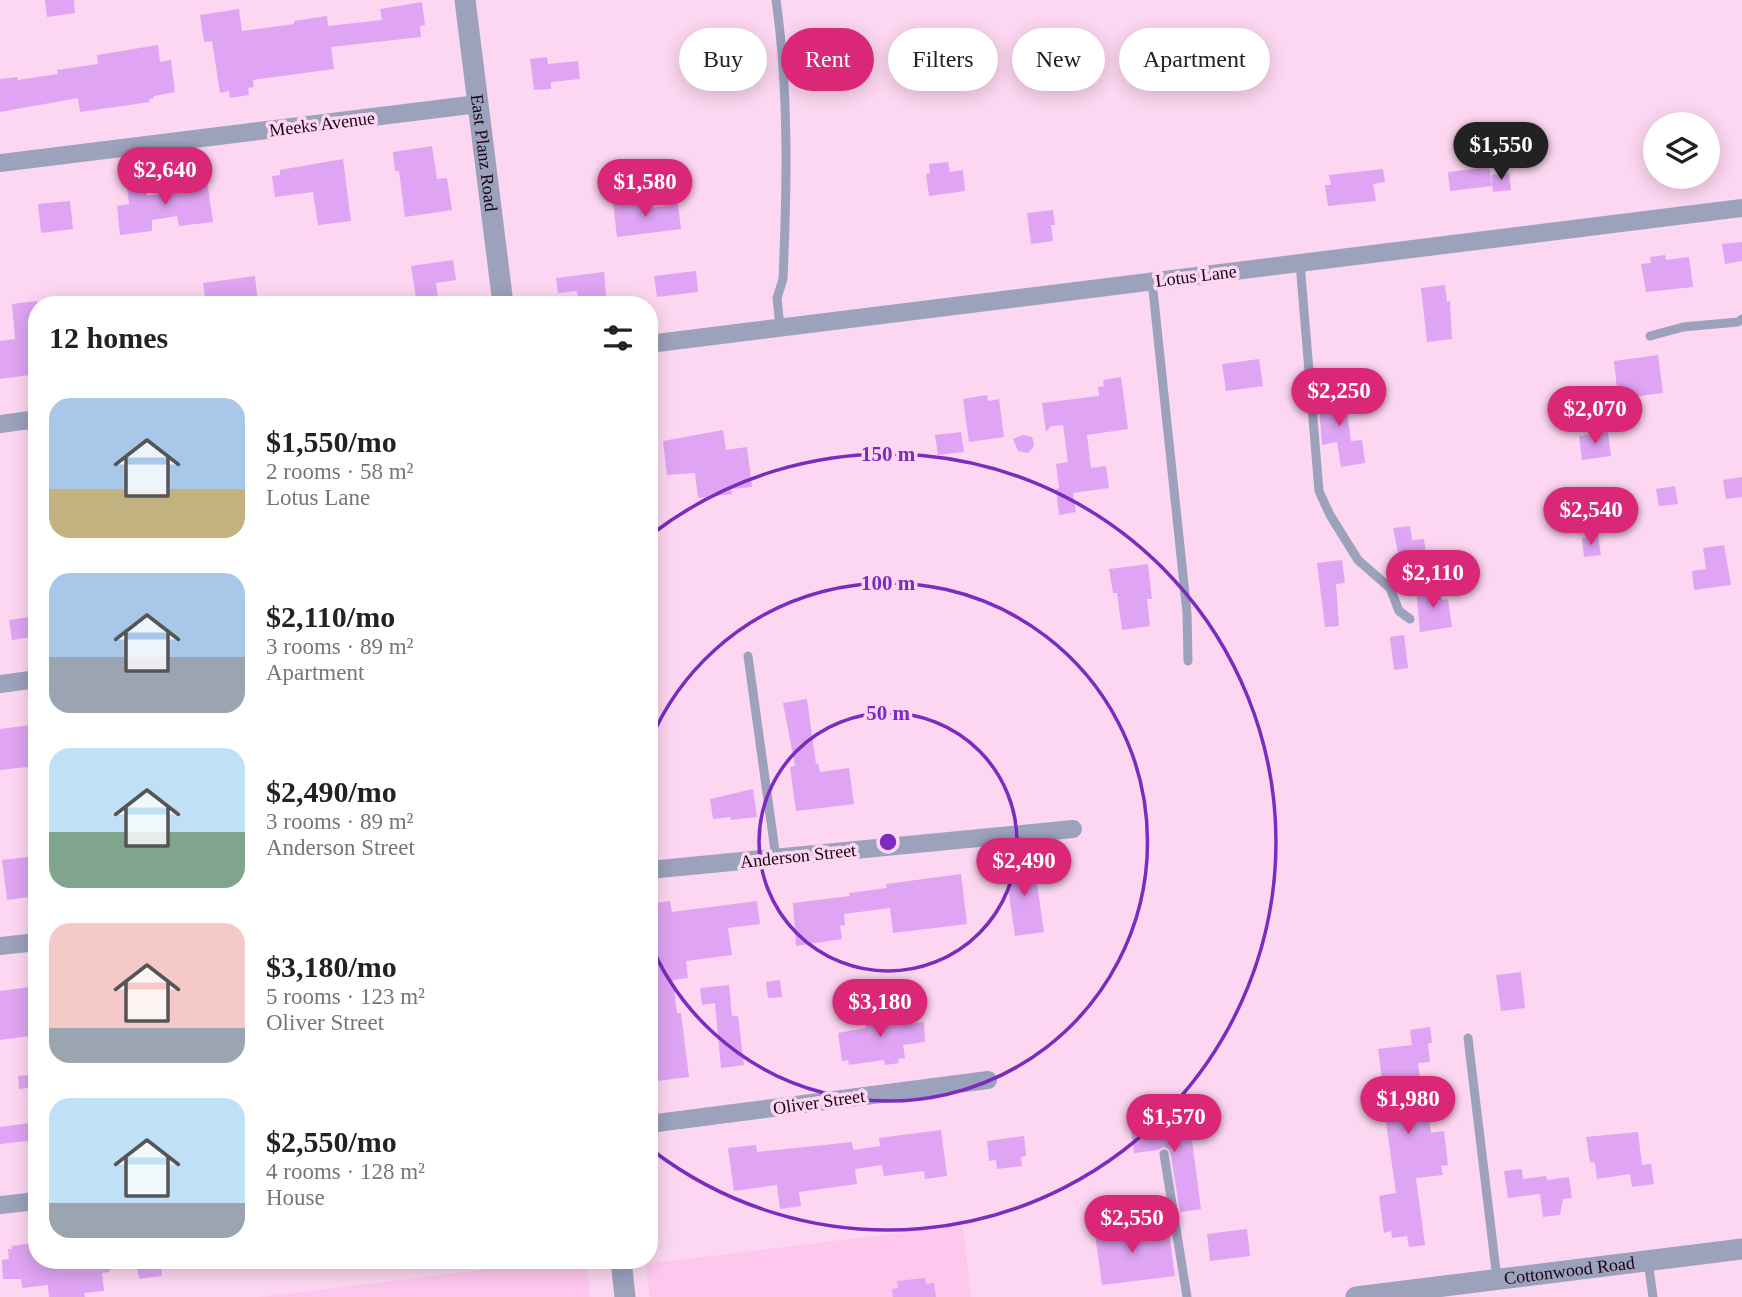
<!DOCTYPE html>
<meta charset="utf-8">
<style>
body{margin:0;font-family:Georgia,serif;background:#f6f6f6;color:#222;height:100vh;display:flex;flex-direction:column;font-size:26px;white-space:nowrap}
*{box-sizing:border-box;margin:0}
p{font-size:23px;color:#767676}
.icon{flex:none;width:38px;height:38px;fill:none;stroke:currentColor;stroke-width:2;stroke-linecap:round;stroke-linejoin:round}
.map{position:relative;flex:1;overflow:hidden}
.details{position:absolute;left:28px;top:296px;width:630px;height:973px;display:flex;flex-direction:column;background:#fff;border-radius:28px;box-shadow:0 4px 18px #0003}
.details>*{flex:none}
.guide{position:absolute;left:679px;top:28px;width:665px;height:63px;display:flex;gap:14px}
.tools{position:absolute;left:1643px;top:112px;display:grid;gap:14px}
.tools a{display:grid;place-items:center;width:77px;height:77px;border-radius:50%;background:#fff;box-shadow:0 4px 18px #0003;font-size:35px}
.price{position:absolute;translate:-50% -60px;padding:0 16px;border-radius:24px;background:#db2777;color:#fff;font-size:23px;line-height:46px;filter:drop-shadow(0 2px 4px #0008)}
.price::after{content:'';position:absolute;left:50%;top:42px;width:21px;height:16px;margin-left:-10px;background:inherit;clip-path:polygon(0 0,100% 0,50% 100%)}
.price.current{background:#222;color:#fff}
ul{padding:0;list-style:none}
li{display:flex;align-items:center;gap:21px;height:175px;padding:0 21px}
li span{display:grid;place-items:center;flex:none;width:196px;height:140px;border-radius:21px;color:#555}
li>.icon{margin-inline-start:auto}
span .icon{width:84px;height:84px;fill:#fffc;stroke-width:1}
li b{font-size:30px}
h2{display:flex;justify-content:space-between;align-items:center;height:84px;padding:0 21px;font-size:30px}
.pill{padding:0 24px;border-radius:32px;background:#fff;box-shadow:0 4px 18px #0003;font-size:24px;line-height:63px}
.pill.current{background:#db2777;color:#fff}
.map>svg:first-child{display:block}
.built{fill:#fec7ee}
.building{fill:#dfa4f3}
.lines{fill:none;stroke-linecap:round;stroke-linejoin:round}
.service{stroke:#9ca1bc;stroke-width:9}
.minor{stroke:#9ca1bc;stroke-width:18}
.tertiary{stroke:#9ca1bc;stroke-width:21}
.ring{fill:none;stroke:#7b2cbf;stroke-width:3.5}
.labels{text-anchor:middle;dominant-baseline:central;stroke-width:7;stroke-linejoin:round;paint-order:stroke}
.street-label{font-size:18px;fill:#170413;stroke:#fdd7f1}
.centre{fill:#7b2cbf;stroke:#fdd7f1;stroke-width:3.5}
.ring-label{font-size:21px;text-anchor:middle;font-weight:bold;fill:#7b2cbf;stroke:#fdd7f1;stroke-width:7;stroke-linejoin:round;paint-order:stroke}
</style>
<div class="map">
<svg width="1742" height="1297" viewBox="0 0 1742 1297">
<rect width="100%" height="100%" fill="#fdd7f1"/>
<path class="built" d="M963,1225L971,1297H650L646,1264Z
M480,1260H586L590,1297H261L481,1270Z"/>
<path class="building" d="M45,0H74L75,13L47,17Z
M422,2L425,25L420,26L421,37L331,47L334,69L253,80L254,87L248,88L249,95L230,98L229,91L220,93L212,41L204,42L200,15L239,9L242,31L294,24V21L327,16L328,26L382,20L380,9Z
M158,45L160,62L171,60L175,92L154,96V98L149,99L150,102L80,112L78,98L0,112V79L17,77L18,80L58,74L57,70L98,64L97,55Z
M547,57L548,64L578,61L580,79L551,82V89L534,90L530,59Z
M432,146L437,179L447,178L452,210L405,217L399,171H395L393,152Z
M343,159L351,221L318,225L313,192L275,197L272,176L280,175V170Z
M948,162L950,172L963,170L965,191L929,196L926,174L930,173L929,164Z
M1489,167L1492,186L1450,191L1448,172Z
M1383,169L1385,182L1373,184L1376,201L1328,206L1325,185H1331L1329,175Z
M1509,173L1511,190L1493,192L1491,175Z
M207,180L213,222L179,226L177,216L152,220V231L120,235L117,206L129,204L127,188L146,186L147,196L175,192L174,185Z
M641,200L642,209L678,204L681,229L617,237L613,203Z
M70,201L73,229L41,233L38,204Z
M1053,210L1055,225H1051L1053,241L1031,244L1027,213Z
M1742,242V261L1725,264L1722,244Z
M1665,255L1666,260L1689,257L1693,287L1646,292L1641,264L1651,263L1650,257Z
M453,260L456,280L436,283L439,304H417L411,266Z
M696,271L698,292L657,297L654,276Z
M604,272L607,304H579L577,291L558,293L556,278Z
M255,276L258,304H206L203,283Z
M1445,285L1447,302L1450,301L1452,339L1427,342L1421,288Z
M37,301V374L0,379V341L15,339L12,304Z
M1658,355L1663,393L1618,399L1614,361Z
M1259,359L1263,386L1226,391L1222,364Z
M1121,377L1128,429L1087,435L1091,468L1106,466L1109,488L1073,493L1076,512L1059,515L1056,489L1059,488L1056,464L1068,462L1063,425L1051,426L1046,432L1042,403L1099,396L1098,387L1104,386L1103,380Z
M1344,389L1351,441L1362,440L1365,463L1341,467L1337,442L1322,445L1318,392Z
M987,395L988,401L999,399L1004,437L969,442L963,399Z
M723,430L726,450L747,447L752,487L731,489L732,494L698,498L695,473L667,475L663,441Z
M961,432L964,452L938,455L935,435Z
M1608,432L1611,456L1582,460L1579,436Z
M1023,435L1032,437L1034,443L1033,448L1028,453L1018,451L1013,439Z
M1742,477V497L1726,499L1723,480Z
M1675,486L1678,504L1659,506L1656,489Z
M1410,526L1412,540L1424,539L1426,554L1399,558L1393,528Z
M1598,536L1601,555L1584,557L1582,538Z
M1724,545L1731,585L1694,590L1692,571L1706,569L1703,548Z
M1342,560L1345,583L1336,584L1339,626L1325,627L1317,563Z
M1148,564L1152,599H1147L1150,626L1122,630L1117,593H1113L1109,569Z
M1440,587L1442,600L1448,599L1452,627L1420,632L1416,590Z
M37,616V636L12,640L9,620Z
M1404,635L1408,668L1394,670L1390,637Z
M807,699L816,764L818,763L820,772L849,768L854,804L796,811L790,767L795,766L783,703Z
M31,725L37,726V756H34L36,766L0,770V729Z
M753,789L757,817L731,820L730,817L713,819L710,799Z
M37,856V896L7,900L2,860Z
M1029,857L1031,877H1036L1044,932L1015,936L1004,861Z
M961,874L967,924L893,933L890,908L844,914L845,925L840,926L842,939L796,946L793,903L850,896L849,893L887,888L886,884Z
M670,901L672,912L757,901L760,924L728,928L732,955L686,961L688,978L673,980L677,1013H681L689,1077L649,1082V904Z
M1521,972L1525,1008L1501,1011L1496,975Z
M780,980L782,997L768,998L766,982Z
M729,985L732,1016H738L744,1065L721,1068L715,1003L702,1005L700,988Z
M37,986V1035L0,1040V991Z
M896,1002L898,1024L900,1025L924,1022L925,1042L903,1045L905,1058L898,1059L899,1063L885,1065L884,1060L849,1065L848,1060L842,1061L838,1033L866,1028L865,1020L884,1018L882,1003Z
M1430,1027L1432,1043H1428L1430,1062L1418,1063L1422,1098H1426L1431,1133L1444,1131L1448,1165L1441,1166L1443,1175L1416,1178L1425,1245L1409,1247L1407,1236L1392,1238L1391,1231L1384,1233L1379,1196L1396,1193L1382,1094H1384L1378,1049L1412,1045L1410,1030Z
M37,1074V1087L19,1089L18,1076Z
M1188,1110L1201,1209L1180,1212L1170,1150L1164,1147L1158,1150L1134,1153L1131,1128L1165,1123L1164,1113Z
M37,1122V1140L0,1144V1127Z
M941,1130L947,1176L925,1179L924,1171L884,1176L882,1165L855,1169L857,1184L799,1192L801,1206L780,1209L777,1185L734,1191L728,1148L756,1145L757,1152L852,1142L853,1150L880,1146L879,1138Z
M1638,1132L1642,1165L1651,1164L1654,1184L1632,1187L1630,1174L1597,1179L1595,1163L1590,1162L1586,1137Z
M1024,1136L1026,1156L1021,1157L1022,1166L997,1169L996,1160L989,1161L987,1141Z
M1522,1169L1523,1179L1546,1176L1547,1180L1569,1177L1572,1198L1563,1199L1560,1215L1543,1217L1540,1194L1508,1198L1504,1171Z
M1132,1222L1134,1236L1169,1232L1175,1276L1102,1285L1094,1227Z
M1247,1229L1250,1256L1210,1261L1207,1234Z
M33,1243L35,1260H108L110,1272L102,1273L104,1291L84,1293L85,1297H49L48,1285L22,1288L21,1279H3L2,1260L9,1259L8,1249H12L11,1246Z
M136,1260H160L162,1276L139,1279Z
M925,1278L926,1284L934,1283L936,1297H893L892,1289L898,1288L897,1281Z"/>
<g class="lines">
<path class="service" d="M776,0C789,90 787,188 783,279L777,298L780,327
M1300,263L1319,491L1330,515L1358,560L1390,588L1399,611L1410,619
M1152,281L1187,613L1188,661
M1650,336L1683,327L1738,322L1742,319
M748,656L776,858
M1468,1038L1497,1279
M1164,1154L1187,1297
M1648,1261L1653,1297"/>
<path class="minor" d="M0,163L478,104
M649,344L1742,208
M0,424L37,419
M0,684L37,679
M649,870L1073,829
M0,946L37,942
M649,1124L988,1080
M0,1205L37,1201"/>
<g class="tertiary">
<path id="s1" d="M465,0L503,304"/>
<path d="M621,1260L625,1297"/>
<path id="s2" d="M1356,1297L1742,1249"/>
</g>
</g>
<g class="ring">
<circle cx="888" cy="842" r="129"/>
<path d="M650 741A259 259 0 1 1 650 943"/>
<path d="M652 534A388 388 0 1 1 652 1150"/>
</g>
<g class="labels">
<g class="street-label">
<text transform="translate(322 124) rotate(-7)">Meeks Avenue</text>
<text stroke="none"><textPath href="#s1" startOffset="154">East Planz Road</textPath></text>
<text transform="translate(1196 276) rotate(-7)">Lotus Lane</text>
<text transform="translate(798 856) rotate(-6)">Anderson Street</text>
<text transform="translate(819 1102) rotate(-8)">Oliver Street</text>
<text stroke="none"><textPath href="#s2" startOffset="215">Cottonwood Road</textPath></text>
</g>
</g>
<circle cx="888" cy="842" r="10" class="centre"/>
<g class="ring-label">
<text x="888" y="461">150 m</text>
<text x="888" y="590">100 m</text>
<text x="888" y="720">50 m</text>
</g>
</svg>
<div class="tools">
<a><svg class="icon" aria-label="layers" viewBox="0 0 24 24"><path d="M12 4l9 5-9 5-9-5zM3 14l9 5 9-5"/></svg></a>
</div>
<b class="price current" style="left:1501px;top:182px">$1,550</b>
<b class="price" style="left:165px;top:207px">$2,640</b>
<b class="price" style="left:645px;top:219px">$1,580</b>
<b class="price" style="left:1339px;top:428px">$2,250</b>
<b class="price" style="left:1595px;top:446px">$2,070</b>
<b class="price" style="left:1591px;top:547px">$2,540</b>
<b class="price" style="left:1433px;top:610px">$2,110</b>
<b class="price" style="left:1024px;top:898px">$2,490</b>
<b class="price" style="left:880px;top:1039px">$3,180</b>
<b class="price" style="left:1408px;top:1136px">$1,980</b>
<b class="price" style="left:1174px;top:1154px">$1,570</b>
<b class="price" style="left:1132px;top:1255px">$2,550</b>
<div class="guide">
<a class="pill">Buy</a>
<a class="pill current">Rent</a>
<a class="pill">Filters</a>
<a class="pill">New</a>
<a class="pill">Apartment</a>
</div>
<section class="details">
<h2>12 homes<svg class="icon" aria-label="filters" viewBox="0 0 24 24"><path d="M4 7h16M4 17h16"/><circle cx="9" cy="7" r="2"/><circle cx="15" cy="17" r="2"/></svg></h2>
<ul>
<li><span style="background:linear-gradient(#a9c7e8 65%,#c2b280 0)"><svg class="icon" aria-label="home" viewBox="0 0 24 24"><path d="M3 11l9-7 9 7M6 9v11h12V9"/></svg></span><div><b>$1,550/mo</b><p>2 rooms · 58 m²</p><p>Lotus Lane</p></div></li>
<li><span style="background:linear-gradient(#a9c7e8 60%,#9aa5b1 0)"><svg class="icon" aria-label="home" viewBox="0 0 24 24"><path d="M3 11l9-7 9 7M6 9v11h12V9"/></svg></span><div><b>$2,110/mo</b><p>3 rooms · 89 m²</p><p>Apartment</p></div></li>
<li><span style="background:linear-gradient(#bfe0f5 60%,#7fa58c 0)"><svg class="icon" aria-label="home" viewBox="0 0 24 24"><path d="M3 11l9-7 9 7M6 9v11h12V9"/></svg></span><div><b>$2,490/mo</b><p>3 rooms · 89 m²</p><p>Anderson Street</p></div></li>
<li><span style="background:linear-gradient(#f6c9c9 75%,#9aa5b1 0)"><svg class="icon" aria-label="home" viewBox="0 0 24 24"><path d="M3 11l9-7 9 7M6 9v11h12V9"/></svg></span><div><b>$3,180/mo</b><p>5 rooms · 123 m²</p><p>Oliver Street</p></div></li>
<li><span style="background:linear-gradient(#bfe0f5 75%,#9aa5b1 0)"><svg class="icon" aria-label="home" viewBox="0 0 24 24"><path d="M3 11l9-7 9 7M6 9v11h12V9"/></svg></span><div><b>$2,550/mo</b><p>4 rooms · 128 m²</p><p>House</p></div></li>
</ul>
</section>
</div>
